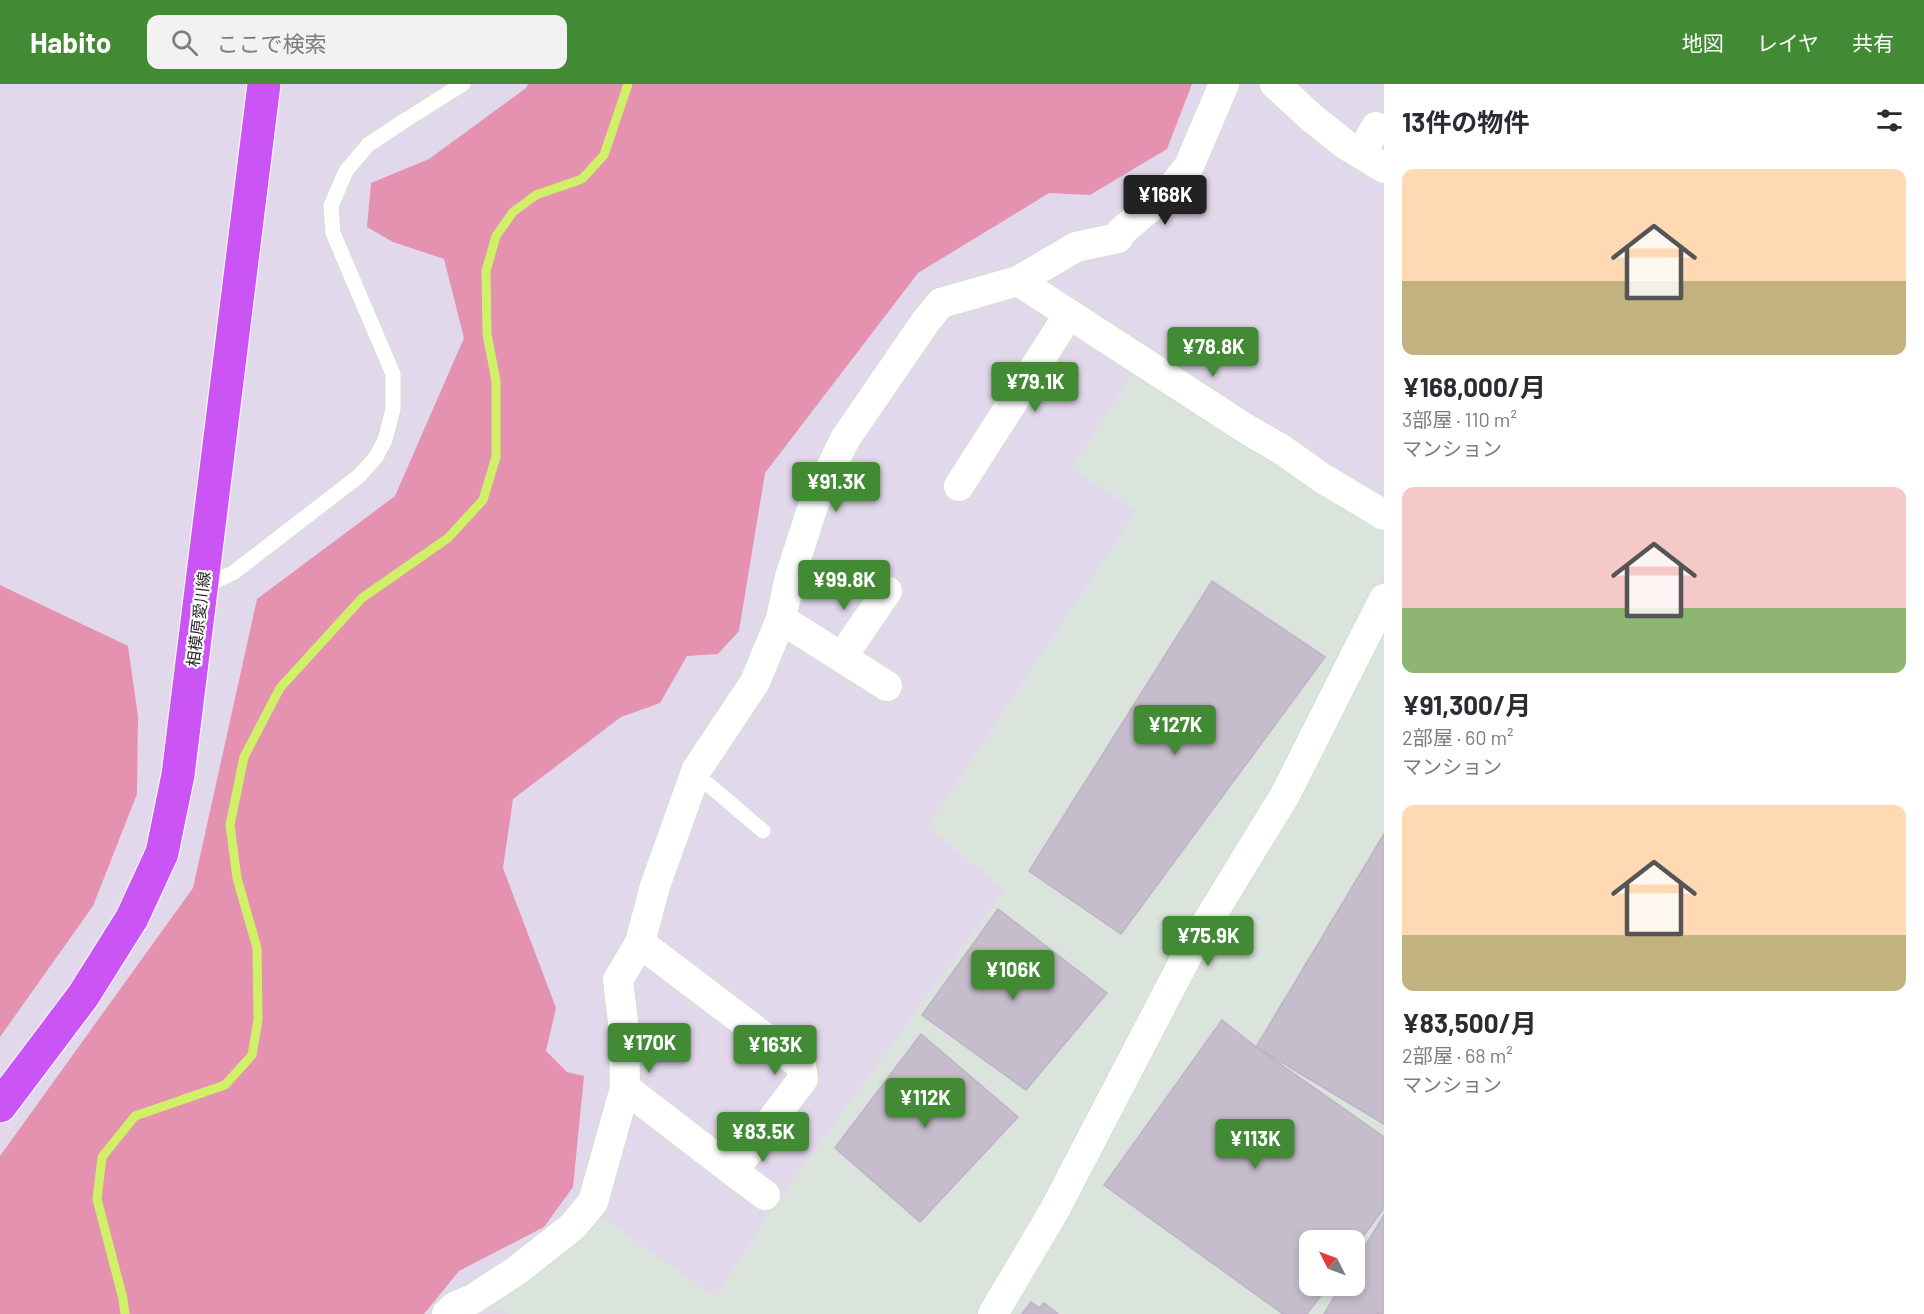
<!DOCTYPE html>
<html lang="ja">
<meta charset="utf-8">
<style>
body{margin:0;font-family:Barlow,"Noto Sans JP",sans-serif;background:#f2f2f3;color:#2b2b33;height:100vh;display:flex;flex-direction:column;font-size:22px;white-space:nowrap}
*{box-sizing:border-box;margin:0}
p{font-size:20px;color:#7c7c81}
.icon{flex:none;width:33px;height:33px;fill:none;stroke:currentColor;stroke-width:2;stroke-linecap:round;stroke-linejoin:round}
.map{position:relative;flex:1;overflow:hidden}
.side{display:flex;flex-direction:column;background:#fff;width:540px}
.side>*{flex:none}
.needle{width:39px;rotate:312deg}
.controls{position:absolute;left:1299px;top:1146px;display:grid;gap:12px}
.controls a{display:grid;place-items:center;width:66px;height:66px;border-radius:12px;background:#fff;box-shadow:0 3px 9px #0003;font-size:30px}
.price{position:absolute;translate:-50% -51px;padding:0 14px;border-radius:6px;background:#428a33;color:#fff;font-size:20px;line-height:39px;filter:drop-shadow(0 2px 3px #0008)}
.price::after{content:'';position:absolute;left:50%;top:36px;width:18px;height:14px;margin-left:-9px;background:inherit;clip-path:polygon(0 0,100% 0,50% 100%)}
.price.current{background:#222;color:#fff}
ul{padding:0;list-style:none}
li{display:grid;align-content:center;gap:12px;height:318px;padding:0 18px}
li span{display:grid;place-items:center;height:186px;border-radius:12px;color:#555}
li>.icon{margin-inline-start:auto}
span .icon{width:108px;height:108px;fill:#fffc;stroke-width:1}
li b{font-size:26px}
h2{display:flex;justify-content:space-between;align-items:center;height:72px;padding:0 18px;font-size:26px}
header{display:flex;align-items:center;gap:36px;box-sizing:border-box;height:84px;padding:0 30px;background:#428a33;color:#fff}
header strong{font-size:28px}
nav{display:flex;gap:33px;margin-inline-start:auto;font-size:21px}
.search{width:420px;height:54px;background:#f2f2f3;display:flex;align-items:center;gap:15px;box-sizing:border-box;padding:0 21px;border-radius:12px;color:#7c7c81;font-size:22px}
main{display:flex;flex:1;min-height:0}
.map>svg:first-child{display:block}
.industrial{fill:#dae3dc;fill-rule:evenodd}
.green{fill:#e492b0}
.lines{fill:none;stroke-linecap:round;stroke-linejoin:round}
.stream{stroke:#d0f167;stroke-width:9}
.building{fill:#c6bdcc;stroke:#beb2c6;stroke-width:1.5}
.service-casing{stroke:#d2e1ce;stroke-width:17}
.minor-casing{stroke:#d2e1ce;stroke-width:32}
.primary-casing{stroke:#fff;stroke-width:35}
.service{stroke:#fff;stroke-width:15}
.minor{stroke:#fff;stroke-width:30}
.primary{stroke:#cb54f4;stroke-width:33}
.labels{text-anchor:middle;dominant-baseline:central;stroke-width:4.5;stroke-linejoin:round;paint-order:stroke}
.street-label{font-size:16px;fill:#282828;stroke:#fff}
</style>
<header>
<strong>Habito</strong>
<div class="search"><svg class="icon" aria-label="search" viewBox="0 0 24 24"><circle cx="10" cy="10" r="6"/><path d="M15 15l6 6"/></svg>ここで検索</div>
<nav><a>地図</a><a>レイヤ</a><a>共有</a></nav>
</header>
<main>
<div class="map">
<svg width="1384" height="1230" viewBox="0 0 1384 1230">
<rect width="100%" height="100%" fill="#e2d8eb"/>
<path class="industrial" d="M1137,283L1384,439V493L1271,716L984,1230H506L492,1219L598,1130L715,1213L771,1127L1004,806L927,743L1136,427L1071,384Z
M1384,541V1230H1008L1195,875ZM1310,1156H1354V1202H1310Z"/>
<path class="green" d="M528,0H1192L1167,65L1090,111L1049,109L918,189L765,389L739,547L718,570L687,572L660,619L621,633L513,715L503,784L556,924L546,967L567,988L584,992L573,1103L544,1143L459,1187L424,1230H0V1072L193,804L257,515L395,412L464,254L444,175L393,158L367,143L371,99L429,75L526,4Z
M0,501L128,562L138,632L137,710L93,822L0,953Z"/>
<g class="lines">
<path class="stream" d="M125,1230L123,1215L97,1115L102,1073L135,1032L225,1001L252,971L258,936L257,864L237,794L230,741L244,673L280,604L362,514L448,454L483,416L496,373V297L487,250L486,187L496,152L513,128L536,111L582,95L604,71L628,0"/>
</g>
<path class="building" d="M1212,497L1325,573L1121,850L1029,787Z
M1384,750V1040L1256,963Z
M998,825L1107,909L1026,1006L922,931Z
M1222,936L1256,963L1384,1053V1124L1354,1165V1156H1310V1202H1328L1307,1230H1283L1104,1101Z
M921,950L1018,1033L920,1138L835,1064Z
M1384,1131V1228L1382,1230H1324L1341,1202H1354V1180Z
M1031,1218L1039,1224L1044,1219L1058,1230H1022Z"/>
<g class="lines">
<defs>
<path id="service" d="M202,503L233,489L359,392L376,373L385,356L393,325V290L333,149L331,122L346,87L368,61L404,37L463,0
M693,696L709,701L763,747"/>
<path id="minor" d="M1275,0L1312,34L1346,61L1384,84
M1361,70L1376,43
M1018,197L1248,346L1281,365L1322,394L1384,431
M959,402L1069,230
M781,535L887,602
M842,573L887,507
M625,1004L733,1087L803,995L801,981L640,859
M733,1087L765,1111
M447,1230L456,1222L473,1215L516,1187L572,1143L593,1118L625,1004L624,946L618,896L640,859L655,802L697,685L755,598L781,535L790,493L814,419L845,355L926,237L941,219L1018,197L1076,163L1118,154L1121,148L1170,106L1189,82L1224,0
M993,1230L1054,1127L1189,868L1285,711L1384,515"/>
<path id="primary" d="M0,1022L83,912L132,834L162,769L178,691L264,0"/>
</defs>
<use href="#service" class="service-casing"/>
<use href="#minor" class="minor-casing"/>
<use href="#primary" class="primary-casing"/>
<use href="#service" class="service"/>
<use href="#minor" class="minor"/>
<use href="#primary" class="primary"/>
</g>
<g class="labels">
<g class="street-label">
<text transform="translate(198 535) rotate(-83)">相模原愛川線</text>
</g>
</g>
</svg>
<div class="controls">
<a><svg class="needle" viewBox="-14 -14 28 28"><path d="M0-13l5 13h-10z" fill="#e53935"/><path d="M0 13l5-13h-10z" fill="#7c7c81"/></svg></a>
</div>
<b class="price current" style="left:1165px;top:142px">¥168K</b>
<b class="price" style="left:1213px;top:294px">¥78.8K</b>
<b class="price" style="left:1035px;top:329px">¥79.1K</b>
<b class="price" style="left:836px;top:429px">¥91.3K</b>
<b class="price" style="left:844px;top:527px">¥99.8K</b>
<b class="price" style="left:1175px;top:672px">¥127K</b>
<b class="price" style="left:1208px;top:883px">¥75.9K</b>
<b class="price" style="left:1013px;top:917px">¥106K</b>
<b class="price" style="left:649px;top:990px">¥170K</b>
<b class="price" style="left:775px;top:992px">¥163K</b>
<b class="price" style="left:925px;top:1045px">¥112K</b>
<b class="price" style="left:763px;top:1079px">¥83.5K</b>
<b class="price" style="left:1255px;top:1086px">¥113K</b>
</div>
<section class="side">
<h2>13件の物件<svg class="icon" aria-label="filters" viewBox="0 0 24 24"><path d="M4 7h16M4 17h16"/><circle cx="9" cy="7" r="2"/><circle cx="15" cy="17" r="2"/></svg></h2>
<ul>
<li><span style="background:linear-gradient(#ffd9b3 60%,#c2b280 0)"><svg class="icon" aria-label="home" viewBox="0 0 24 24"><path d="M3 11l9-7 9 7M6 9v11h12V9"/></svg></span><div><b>¥168,000/月</b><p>3部屋 · 110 m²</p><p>マンション</p></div></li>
<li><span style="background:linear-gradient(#f6c9c9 65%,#8fb573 0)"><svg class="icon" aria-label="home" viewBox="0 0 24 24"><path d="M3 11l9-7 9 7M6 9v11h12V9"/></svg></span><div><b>¥91,300/月</b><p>2部屋 · 60 m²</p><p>マンション</p></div></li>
<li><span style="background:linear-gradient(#ffd9b3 70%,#c2b280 0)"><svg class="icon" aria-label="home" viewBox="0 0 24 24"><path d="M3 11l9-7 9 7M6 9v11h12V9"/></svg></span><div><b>¥83,500/月</b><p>2部屋 · 68 m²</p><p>マンション</p></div></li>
</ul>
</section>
</main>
